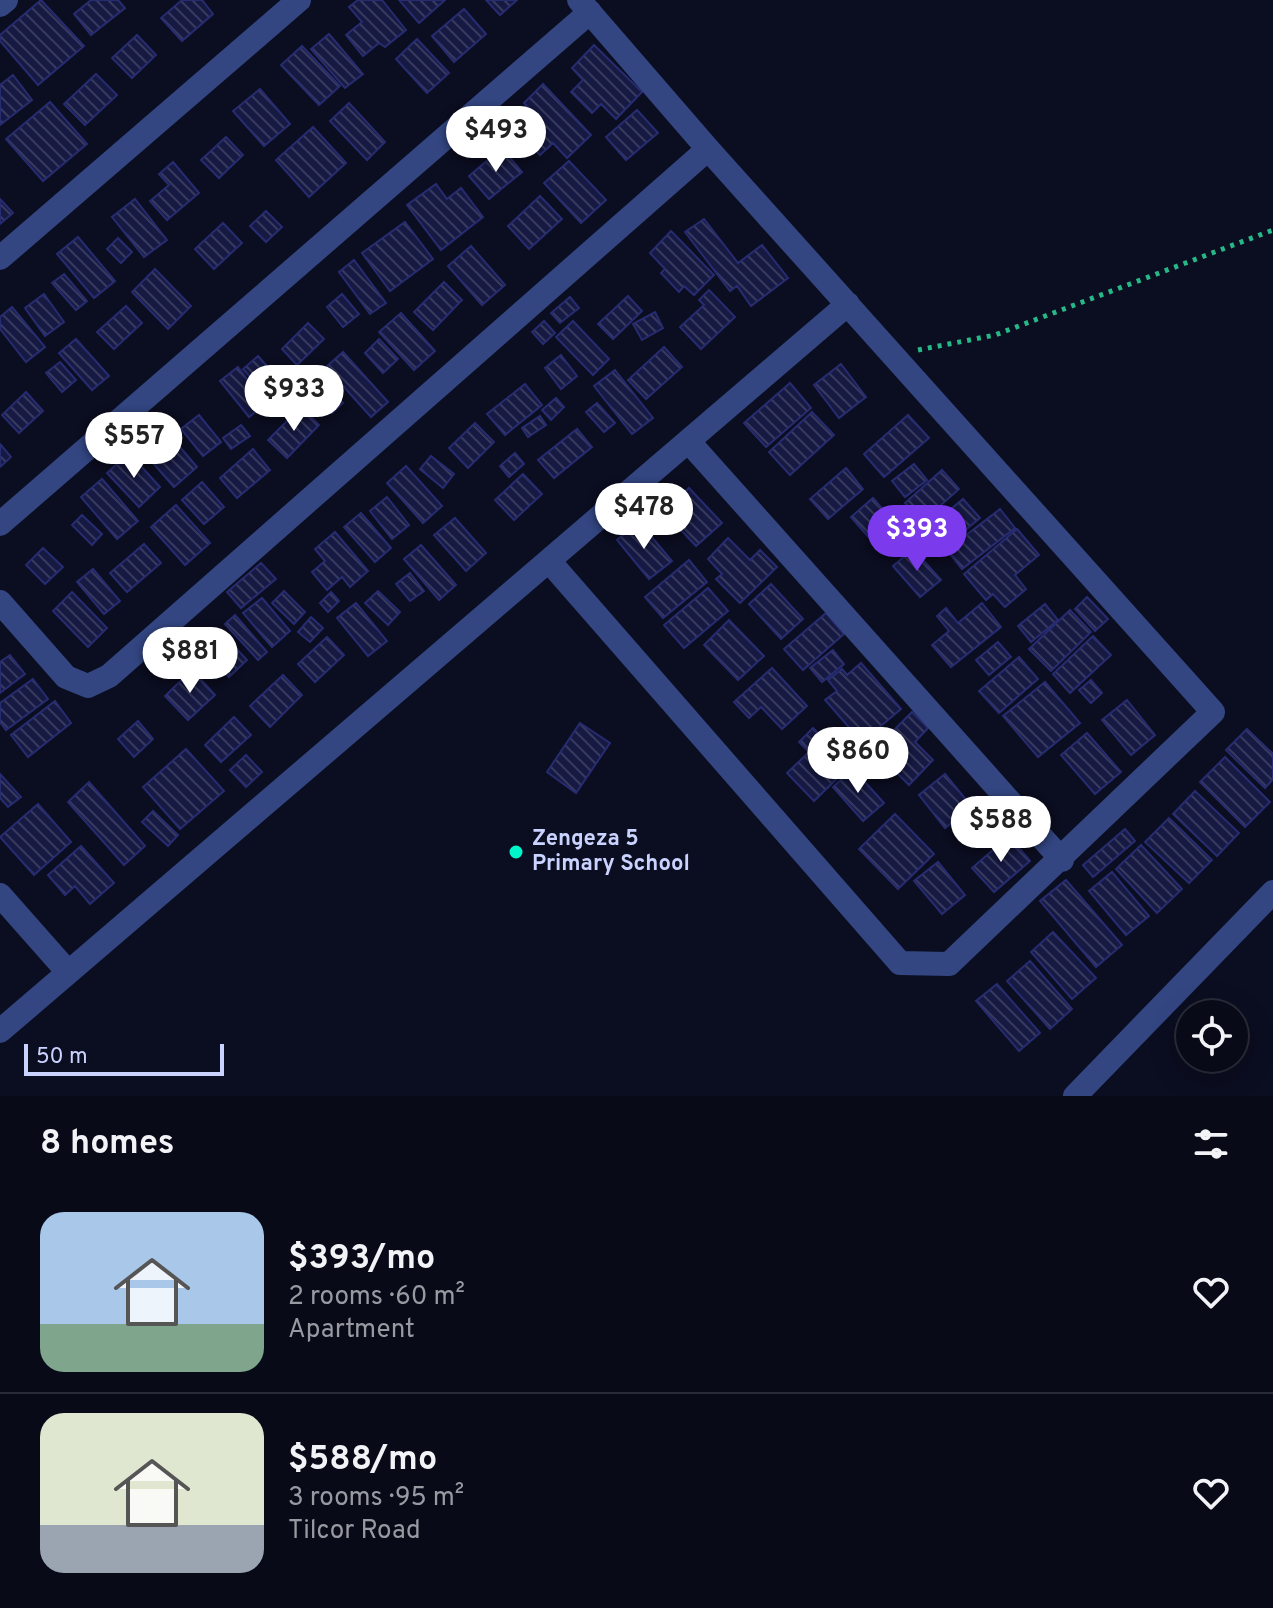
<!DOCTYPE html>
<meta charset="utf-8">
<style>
body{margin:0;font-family:Overpass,sans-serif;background:#111321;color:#f1f3f6;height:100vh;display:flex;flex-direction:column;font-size:30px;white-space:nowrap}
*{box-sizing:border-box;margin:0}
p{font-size:26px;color:#989aa2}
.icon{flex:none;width:44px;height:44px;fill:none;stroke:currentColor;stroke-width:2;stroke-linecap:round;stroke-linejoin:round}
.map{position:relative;height:1096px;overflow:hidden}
.details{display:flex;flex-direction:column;background:#080a18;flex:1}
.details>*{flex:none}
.buttons{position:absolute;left:1176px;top:1000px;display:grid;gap:16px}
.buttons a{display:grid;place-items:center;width:72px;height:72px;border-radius:50%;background:#080a18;box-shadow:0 8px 32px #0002,0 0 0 2px #292b37;font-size:40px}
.scale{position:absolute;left:24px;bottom:20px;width:200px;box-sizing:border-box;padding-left:8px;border:4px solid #cad3ff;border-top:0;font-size:22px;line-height:28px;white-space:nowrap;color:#cad3ff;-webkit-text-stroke:6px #0b0d20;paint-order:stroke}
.price{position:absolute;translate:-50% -68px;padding:0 18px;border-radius:28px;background:#fff;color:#222;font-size:26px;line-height:52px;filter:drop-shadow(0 2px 4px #0008)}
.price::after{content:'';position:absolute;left:50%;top:48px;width:24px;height:18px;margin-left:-12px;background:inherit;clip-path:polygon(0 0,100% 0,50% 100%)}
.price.current{background:#7c3aed;color:#fff}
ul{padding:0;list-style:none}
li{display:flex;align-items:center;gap:24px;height:200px;padding:0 40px}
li+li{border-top:2px solid #292b37}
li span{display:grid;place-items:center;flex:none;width:224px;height:160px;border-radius:24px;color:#555}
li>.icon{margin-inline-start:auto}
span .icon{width:96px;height:96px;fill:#fffc;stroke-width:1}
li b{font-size:34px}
h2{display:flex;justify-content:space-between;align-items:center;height:96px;padding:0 40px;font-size:34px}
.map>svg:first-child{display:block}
.building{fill:url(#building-back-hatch);stroke:#272c70;stroke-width:2}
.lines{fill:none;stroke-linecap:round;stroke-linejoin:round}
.path{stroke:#26b886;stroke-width:5;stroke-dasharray:4 6;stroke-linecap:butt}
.minor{stroke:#334682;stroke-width:24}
.poi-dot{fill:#00f5ca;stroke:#0b0d20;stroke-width:3}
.labels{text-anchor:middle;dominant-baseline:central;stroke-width:8;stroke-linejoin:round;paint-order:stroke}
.poi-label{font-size:22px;font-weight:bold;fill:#cad3ff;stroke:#0b0d20;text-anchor:start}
</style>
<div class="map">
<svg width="1273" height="1096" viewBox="0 0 1273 1096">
<defs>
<pattern id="building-back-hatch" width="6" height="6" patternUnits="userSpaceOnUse" patternTransform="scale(2)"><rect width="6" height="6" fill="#161942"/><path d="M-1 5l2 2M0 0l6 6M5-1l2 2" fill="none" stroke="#373a5e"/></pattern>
</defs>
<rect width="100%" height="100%" fill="#0b0d20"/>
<path class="building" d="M41,0L84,46L38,85L0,41V35Z
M91,0H118L125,8L91,35L74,14Z
M182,0H202L213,14L182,41L161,18Z
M358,0H382L406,30L385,47L379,43L363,56L346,35L362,22L349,7Z
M399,0H445L419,23Z
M486,0H517L500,15Z
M464,9L486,34L454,62L432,36Z
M329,34L363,74L345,88L311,49Z
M137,35L156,55L132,78L112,58Z
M417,39L449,73L427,93L396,59Z
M594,45L642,92L616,119L601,104L592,113L571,92L583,80L572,68Z
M302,46L340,86L319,105L281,65Z
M96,74L117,95L85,125L64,104Z
M13,75L32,100L0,125V85Z
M543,84L591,135L567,158L553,143L540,155L523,137L541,121L524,103Z
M260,89L290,124L264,146L233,111Z
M50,102L87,144L43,181L6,139Z
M349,103L385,142L367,160L330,121Z
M637,110L658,133L626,160L606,137Z
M313,127L346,163L309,197L276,160Z
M226,137L243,155L219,178L201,160Z
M502,148L522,172L489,199L469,176Z
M569,161L606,200L581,223L544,183Z
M173,162L199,193L167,220L150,201L169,185L159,174Z
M436,184L447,199L461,188L483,217L441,250L407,205Z
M540,196L562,219L529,249L508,226Z
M0,199L13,213L0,224Z
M135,199L167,240L144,257L112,217Z
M266,211L282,227L266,242L250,226Z
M704,219L738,263L762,245L788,278L751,306L737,286L730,291L685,232Z
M405,222L433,259L390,291L362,253Z
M223,223L242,243L214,269L195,249Z
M671,231L714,275L694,295L684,286L679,292L661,273L665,269L650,253Z
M78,237L115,281L94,298L57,254Z
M118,238L132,252L121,263L107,249Z
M471,246L505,285L482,305L448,266Z
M354,260L386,303L370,314L339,272Z
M155,269L191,306L168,329L132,292Z
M64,274L87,301L76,310L52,283Z
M444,282L462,300L433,330L414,312Z
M709,290L735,317L701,349L680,327L704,305L699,300Z
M44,294L64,322L45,336L25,308Z
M342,294L359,314L343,327L327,307Z
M628,296L642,311L613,339L598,324Z
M570,297L579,308L560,323L551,313Z
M126,306L142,323L114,349L97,332Z
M12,307L45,347L26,362L0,329V317Z
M655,312L663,328L642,340L633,324Z
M401,313L435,351L414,370L379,332Z
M544,321L555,333L543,344L532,332Z
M573,321L609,359L593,375L556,337Z
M308,323L324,339L297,365L282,349Z
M76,339L109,376L92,390L59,353Z
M379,339L398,359L383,373L365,353Z
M664,347L682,367L646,399L628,380Z
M343,352L388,402L371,417L326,367Z
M561,355L577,376L561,389L545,368Z
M258,356L286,388L271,400L243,369Z
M60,362L76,380L62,392L46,373Z
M841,364L866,397L839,418L814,385Z
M238,367L266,404L249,417L220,381Z
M615,370L653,418L632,434L594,386Z
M790,383L811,408L766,447L744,423Z
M525,384L542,405L505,435L487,414Z
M326,385L343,403L332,413L316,394Z
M26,392L43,411L19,433L2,415Z
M556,398L564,407L551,420L542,410Z
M597,403L615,423L604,432L586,412Z
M301,407L319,425L287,458L268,440Z
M812,412L834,435L790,475L769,452Z
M199,415L221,442L203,456L181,429Z
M908,415L929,438L884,477L864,454Z
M540,416L546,425L528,437L522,428Z
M475,423L494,442L468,468L449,448Z
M241,425L250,436L231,449L223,438Z
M162,426L197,467L174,487L138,446Z
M577,429L592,447L554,478L538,460Z
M0,444L11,457L0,467Z
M253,449L270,470L237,498L220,478Z
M129,453L160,487L139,507L107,473Z
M515,453L524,464L509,477L500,466Z
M431,456L454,474L443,488L420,469Z
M914,464L927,480L905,497L892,481Z
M406,466L442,506L423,523L387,483Z
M846,468L863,489L828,519L810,499Z
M942,470L959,489L922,522L905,503Z
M523,474L542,494L514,520L495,500Z
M102,479L138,521L117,539L81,497Z
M202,482L224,507L204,524L182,500Z
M689,488L722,523L696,546L664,512Z
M387,497L409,525L392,539L370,511Z
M873,498L901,530L879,549L851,517Z
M963,499L980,518L944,548L928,528Z
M176,505L210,543L185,565L151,527Z
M1000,509L1015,528L962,569L947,550Z
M361,513L391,548L375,562L344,527Z
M82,515L102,534L92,545L72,525Z
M455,518L486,553L466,571L434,535Z
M639,522L672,561L649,579L617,540Z
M1017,529L1039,555L1015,575L1026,589L1005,607L993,594L986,600L964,574Z
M335,532L368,571L350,587L342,577L327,590L312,572L325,561L315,549Z
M728,538L750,560L760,550L777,567L740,603L716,579L722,574L708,559Z
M144,544L161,563L127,592L110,573Z
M421,545L456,585L439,600L404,559Z
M43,548L63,567L45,584L26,565Z
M913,549L941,580L920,597L893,566Z
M689,560L707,582L663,618L645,597Z
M261,563L276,579L241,608L227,592Z
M93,569L120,601L104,614L77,582Z
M410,573L424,591L410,601L396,584Z
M771,584L803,619L781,639L749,604Z
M708,588L728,611L684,648L664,625Z
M284,591L305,612L294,624L272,603Z
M378,591L400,612L388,625L365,603Z
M72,592L107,628L88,647L53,611Z
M331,592L339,601L328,612L320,603Z
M1087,597L1108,619L1095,631L1075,609Z
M262,598L290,631L272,647L243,613Z
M356,603L387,641L368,656L337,618Z
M982,603L1001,627L951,667L932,645L949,631L937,616L946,608L958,623Z
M1045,604L1058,620L1031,642L1018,626Z
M1070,610L1091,632L1051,671L1029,649Z
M826,613L844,634L803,670L784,649Z
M235,615L267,652L258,660L225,624Z
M311,617L323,628L310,642L298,632Z
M729,620L764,656L738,680L704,645Z
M1093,636L1111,655L1070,693L1053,674Z
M327,637L344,655L315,682L298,664Z
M998,642L1011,657L989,675L976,660Z
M231,643L247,660L229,677L213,659Z
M833,650L844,664L822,682L810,668Z
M10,655L25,674L0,693V662Z
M1019,657L1038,679L999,713L979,691Z
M861,663L901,709L862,742L825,700L837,691L828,680L842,669L847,675Z
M772,668L807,706L782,729L761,707L749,718L734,702Z
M192,670L215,695L188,720L165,696Z
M283,675L302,695L270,727L250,706Z
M33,679L48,699L6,730L0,722V703Z
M1091,680L1102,693L1091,703L1079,690Z
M1045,682L1080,723L1038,757L1003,716Z
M1127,700L1155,735L1131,755L1102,720Z
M55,701L71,723L28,757L11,735Z
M912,712L928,728L915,742L933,760L909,785L874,750Z
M234,717L251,735L221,762L205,745Z
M138,721L153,739L134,757L118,739Z
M580,723L610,743L576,793L547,772Z
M813,728L824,739L835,729L861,755L814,801L787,773L809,752L799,742Z
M1247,729L1273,754V779L1265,788L1226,750Z
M1087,733L1121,772L1095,794L1061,755Z
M186,749L224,791L180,829L143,787Z
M246,755L262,772L246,787L230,770Z
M1225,757L1270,802L1245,827L1200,782Z
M853,769L884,803L863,821L833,787Z
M0,774L21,797L8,807L0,798Z
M945,774L972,807L945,828L919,795Z
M89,782L145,846L124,865L68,802Z
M1195,791L1239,833L1217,856L1173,814Z
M38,804L71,842L34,875L0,837Z
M153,811L178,835L168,846L142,822Z
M895,814L934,854L898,889L859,849Z
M1169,818L1212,860L1189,883L1145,842Z
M1125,829L1135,841L1093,877L1083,865Z
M1009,836L1030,861L994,892L972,868Z
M1141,845L1182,889L1157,913L1116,869Z
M81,846L114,883L90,904L75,886L65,895L48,875Z
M938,862L965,895L942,914L914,881Z
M1112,872L1149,916L1126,935L1089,891Z
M1066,880L1122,945L1096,967L1040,901Z
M1053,932L1096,978L1072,999L1031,952Z
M1030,961L1072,1009L1050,1029L1007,981Z
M997,984L1040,1033L1019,1051L976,1001Z"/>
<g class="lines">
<path class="path" d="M918,350L995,335L1273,230"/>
<path class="minor" d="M0,5L6,0
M0,258L299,0
M689,442L1062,860
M0,524L590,12
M549,561L900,963L949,964L1213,712L708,149L579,0
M0,602L66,677L88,686L109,676L708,149
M0,895L68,972
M0,1031L848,304
M1075,1096L1273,892"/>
</g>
<circle class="poi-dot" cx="516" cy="852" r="8"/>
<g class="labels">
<g class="poi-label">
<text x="532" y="839">Zengeza 5<tspan x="532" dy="25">Primary School</tspan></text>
</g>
</g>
</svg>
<div class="buttons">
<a><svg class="icon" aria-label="locate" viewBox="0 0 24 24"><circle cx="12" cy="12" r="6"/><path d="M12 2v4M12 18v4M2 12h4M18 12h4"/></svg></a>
</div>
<div class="scale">50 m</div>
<b class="price" style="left:496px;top:174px">$493</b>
<b class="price" style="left:294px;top:433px">$933</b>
<b class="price" style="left:134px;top:480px">$557</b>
<b class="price" style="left:644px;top:551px">$478</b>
<b class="price current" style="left:917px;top:573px">$393</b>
<b class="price" style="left:190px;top:695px">$881</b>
<b class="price" style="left:858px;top:795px">$860</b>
<b class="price" style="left:1001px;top:864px">$588</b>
</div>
<section class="details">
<h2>8 homes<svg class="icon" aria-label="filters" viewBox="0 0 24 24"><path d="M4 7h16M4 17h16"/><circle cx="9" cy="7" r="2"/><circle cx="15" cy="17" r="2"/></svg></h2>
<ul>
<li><span style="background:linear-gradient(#a9c7e8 70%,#7fa58c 0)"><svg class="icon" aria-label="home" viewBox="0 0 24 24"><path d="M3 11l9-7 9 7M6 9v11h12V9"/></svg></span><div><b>$393/mo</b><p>2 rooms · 60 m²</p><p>Apartment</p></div><svg class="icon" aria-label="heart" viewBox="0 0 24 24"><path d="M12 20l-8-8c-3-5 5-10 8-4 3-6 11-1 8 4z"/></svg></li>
<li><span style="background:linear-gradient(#dfe7d0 70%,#9aa5b1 0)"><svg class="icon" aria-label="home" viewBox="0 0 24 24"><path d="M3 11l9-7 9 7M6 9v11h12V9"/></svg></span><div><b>$588/mo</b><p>3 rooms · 95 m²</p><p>Tilcor Road</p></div><svg class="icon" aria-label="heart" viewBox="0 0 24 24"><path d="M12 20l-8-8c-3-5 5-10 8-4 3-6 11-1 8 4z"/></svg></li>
</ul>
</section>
